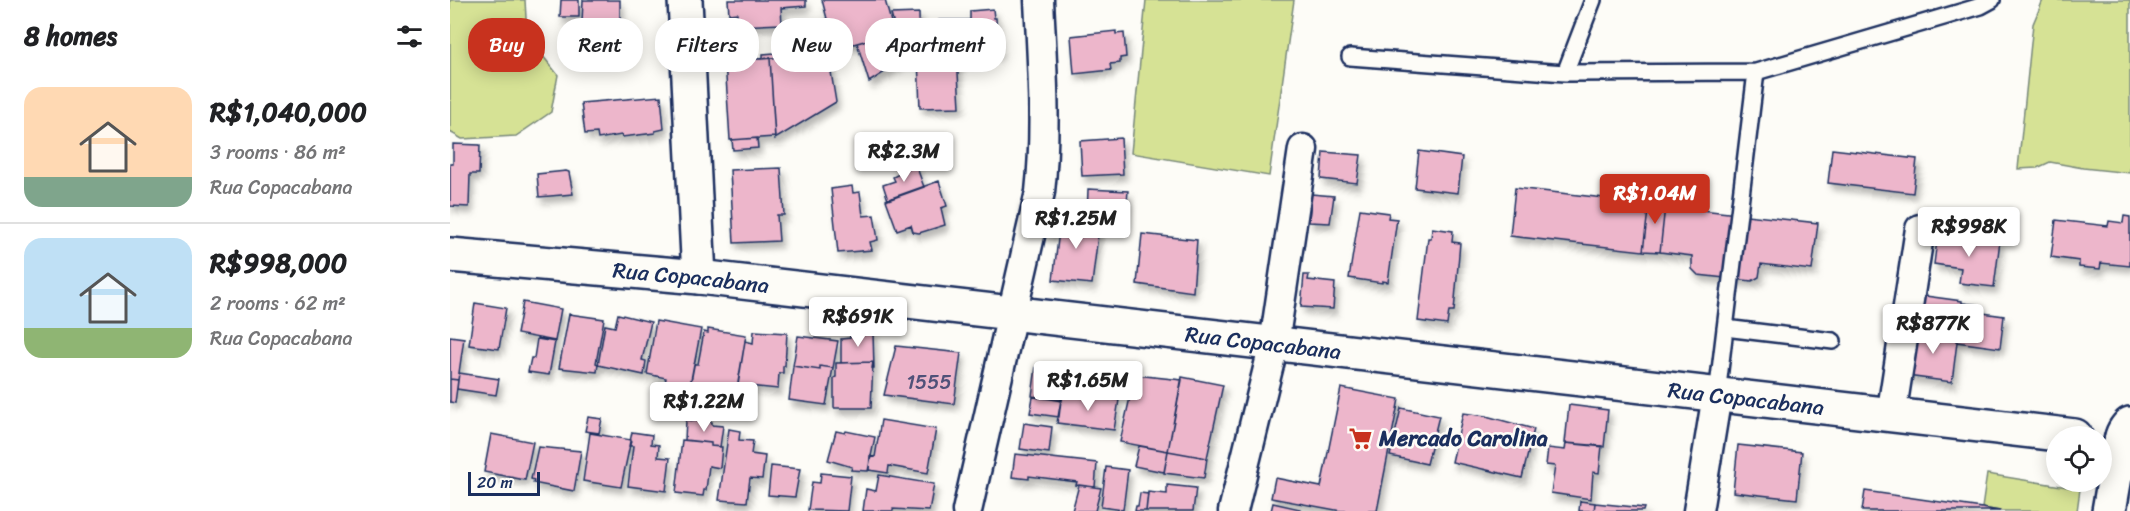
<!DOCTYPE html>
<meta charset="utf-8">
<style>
body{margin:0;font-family:Sriracha,sans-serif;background:#f6f6f6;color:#202124;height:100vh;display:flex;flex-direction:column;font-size:22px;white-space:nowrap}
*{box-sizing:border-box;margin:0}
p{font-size:20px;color:#757577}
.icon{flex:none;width:33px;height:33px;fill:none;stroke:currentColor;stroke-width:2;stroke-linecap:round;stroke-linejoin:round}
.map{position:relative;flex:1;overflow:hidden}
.side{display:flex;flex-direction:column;background:#fff;width:450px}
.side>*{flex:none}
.banner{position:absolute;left:18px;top:18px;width:570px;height:54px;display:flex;gap:12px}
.buttons{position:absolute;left:1596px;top:426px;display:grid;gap:12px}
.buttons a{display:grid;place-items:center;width:66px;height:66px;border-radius:50%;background:#fff;box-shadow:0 3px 15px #0003;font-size:30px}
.scale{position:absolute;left:18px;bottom:15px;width:72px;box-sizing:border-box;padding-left:6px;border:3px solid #1b2f5e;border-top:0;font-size:16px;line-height:21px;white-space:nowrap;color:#1b2f5e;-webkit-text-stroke:4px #fdfcf7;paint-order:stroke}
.price{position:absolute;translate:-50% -51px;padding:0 14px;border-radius:6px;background:#fff;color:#222;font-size:20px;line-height:39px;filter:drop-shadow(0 2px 3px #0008)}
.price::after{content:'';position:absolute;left:50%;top:36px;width:18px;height:14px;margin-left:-9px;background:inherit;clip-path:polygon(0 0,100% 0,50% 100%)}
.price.selected{background:#c8321e;color:#fff}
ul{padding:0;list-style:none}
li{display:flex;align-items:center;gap:18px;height:150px;padding:0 24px}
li+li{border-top:2px solid #e0e0e0}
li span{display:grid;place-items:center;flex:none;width:168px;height:120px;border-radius:18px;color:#555}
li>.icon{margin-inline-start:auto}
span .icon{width:72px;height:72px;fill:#fffc;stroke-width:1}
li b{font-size:26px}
h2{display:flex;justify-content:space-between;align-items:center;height:72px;padding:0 24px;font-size:26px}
.chip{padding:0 21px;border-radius:24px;background:#fff;box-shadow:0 3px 15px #0003;font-size:21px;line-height:54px}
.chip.selected{background:#c8321e;color:#fff}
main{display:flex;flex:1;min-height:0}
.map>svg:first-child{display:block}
.green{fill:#d6e295;stroke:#78887a;stroke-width:1.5}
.building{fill:#edb6cb;stroke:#1b2f5e;stroke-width:1.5;filter:url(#shadow)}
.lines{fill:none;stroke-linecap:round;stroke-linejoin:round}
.service-casing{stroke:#1b2f5e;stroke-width:20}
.minor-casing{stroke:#1b2f5e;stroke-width:33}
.tertiary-casing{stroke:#1b2f5e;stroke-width:38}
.secondary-casing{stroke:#1b2f5e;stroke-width:38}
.service{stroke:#fdfcf7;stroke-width:15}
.minor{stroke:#fdfcf7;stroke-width:28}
.tertiary{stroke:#fdfcf7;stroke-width:33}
.secondary{stroke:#fdfcf7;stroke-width:33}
.labels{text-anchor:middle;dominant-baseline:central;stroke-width:5;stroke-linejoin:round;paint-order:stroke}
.number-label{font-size:20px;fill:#505179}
.street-label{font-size:22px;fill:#1b2f5e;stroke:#fdfcf7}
.poi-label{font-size:22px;font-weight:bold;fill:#1b2f5e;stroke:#fdfcf7;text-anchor:start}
</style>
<main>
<section class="side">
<h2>8 homes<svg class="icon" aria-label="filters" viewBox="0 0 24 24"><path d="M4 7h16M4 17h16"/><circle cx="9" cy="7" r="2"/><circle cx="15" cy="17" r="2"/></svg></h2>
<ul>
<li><span style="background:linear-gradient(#ffd9b3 75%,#7fa58c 0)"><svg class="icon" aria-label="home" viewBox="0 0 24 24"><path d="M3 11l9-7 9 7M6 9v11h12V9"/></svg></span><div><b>R$1,040,000</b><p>3 rooms · 86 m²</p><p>Rua Copacabana</p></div></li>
<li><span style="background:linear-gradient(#bfe0f5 75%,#8fb573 0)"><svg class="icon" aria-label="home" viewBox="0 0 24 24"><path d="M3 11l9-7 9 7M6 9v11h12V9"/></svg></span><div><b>R$998,000</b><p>2 rooms · 62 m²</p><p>Rua Copacabana</p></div></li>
</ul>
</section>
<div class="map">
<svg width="1680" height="511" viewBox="0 0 1680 511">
<defs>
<filter id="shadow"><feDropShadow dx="3.5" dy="6" stdDeviation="3" flood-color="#0004"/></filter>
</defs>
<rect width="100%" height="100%" fill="#fdfcf7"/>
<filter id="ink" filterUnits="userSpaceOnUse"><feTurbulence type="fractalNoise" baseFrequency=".0167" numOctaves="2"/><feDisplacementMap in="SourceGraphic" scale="12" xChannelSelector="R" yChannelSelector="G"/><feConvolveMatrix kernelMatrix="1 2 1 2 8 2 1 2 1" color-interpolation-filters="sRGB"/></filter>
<g filter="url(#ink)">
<path class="green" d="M0,0H75L77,36L108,75L101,112L66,136L12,139L0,132Z
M696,0H844L819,176L681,153Z
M1593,0H1680V173L1633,168L1600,162L1587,168L1568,169L1583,24Z
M1537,474L1630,489L1627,511H1550L1532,508Z"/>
<path class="building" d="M111,0H129V17H110Z
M133,0H170V22H132Z
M278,0H356V6L331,8L332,24L288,26L287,13L279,14Z
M372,0H435L444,33L385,49Z
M543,9L544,18H546L548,53L490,55L489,20H520V11Z
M469,13L470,57L453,61L441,14Z
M666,31V34L674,33L676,57L670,58V63L660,64L661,70L624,74L621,36Z
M440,34L449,63L419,82L407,43Z
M336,52V57L313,59V54Z
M378,54L386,102L325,139L320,58Z
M507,56L510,107L470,108L468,58Z
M320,58L325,137L280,140L275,61Z
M211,96L214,129L205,131V133L172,137L171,135L148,139L147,133L135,134L131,103Z
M307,138L308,148L283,150L282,140Z
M671,138L673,174L632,176L630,141Z
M3,144L30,145L29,174H20L19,207L0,206V164H3Z
M1382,149L1467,159L1463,193L1378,183Z
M969,151L1012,157L1008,193L965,188Z
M873,152L911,155L907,183L871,179Z
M466,165L474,187L438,200L433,185L445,181L443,177Z
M331,168L334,215H327L329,241L284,243L280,170Z
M116,171L119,172L123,194L89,197L87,174Z
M489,181L497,206L491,208L495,225L469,233L463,232L461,225L447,230L436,200Z
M402,186L403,193L410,192L413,216L424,215L428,240L420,242L422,250L388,253L381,189Z
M1065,188L1199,203L1193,251L1060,236Z
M638,189L678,191L675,223L637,218Z
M861,194L884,196L880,223L859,222Z
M1197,198L1219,200L1218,206H1215L1210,252L1193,251L1199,203H1196Z
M1215,206L1368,223L1362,270L1311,264L1309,277L1302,281L1248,275L1242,269V256L1210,252Z
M910,209L939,213L938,218L947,219L938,282L932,281V283L899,278Z
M599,213L611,215L608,235L595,233Z
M611,215L650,219L642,284L603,280Z
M1674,216L1680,217V266L1651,263L1650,269L1629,267V261L1601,257L1606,220L1658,226L1659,221L1673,223Z
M982,228L1003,231L1002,242L1010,243L1004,311H999L997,325L968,321L978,238H981Z
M1488,232L1550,241L1544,287L1509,283L1511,268L1484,264Z
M692,234L747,240L743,292L687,284Z
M854,275H859L858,280L885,283L883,309L851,307Z
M1468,295L1512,301V303L1529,305L1528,312L1511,310L1508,334L1464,328Z
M73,302L111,309L105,341L67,334Z
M25,303L56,308L49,349L19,345Z
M1511,310L1554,316L1550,348L1507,342Z
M119,314L154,319L146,363L148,364L147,372L109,368Z
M168,314L201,322L192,360L196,361L194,375L148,365L155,325L165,327Z
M206,321L251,329L239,392L214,388L216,378L197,374Z
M1464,328L1508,334L1502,382L1457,376Z
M258,329L296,335L284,406H236L244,364H248L254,332L258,333Z
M304,331L337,333L335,366H333V373H329L328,389L288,385L295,341L303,343Z
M423,332L424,368H422L423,362L391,363V339L400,338V333Z
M0,336L14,338L8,380L0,379Z
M348,336L388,341L383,368L370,366V370L343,366Z
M87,339L105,342L99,375L78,372L81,358H84Z
M446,346L511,353L504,404L434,395Z
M423,362L421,408H384V378L386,377V363Z
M343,366L370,370V366L383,368L376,405L339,400Z
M586,367L616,371L612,401L582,396Z
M9,373L49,379L46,395L7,389Z
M685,375L732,380L718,451L670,442Z
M732,377L773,385L757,458L718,451Z
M0,379L8,380L5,403L0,402Z
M891,388L949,399L927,511H891L821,498L825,478L871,487Z
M612,394L669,400L664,430L607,423Z
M583,397L611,400L609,417L580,413Z
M1119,405L1158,410L1154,447L1115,443Z
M951,408L989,416L977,464L940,456Z
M1013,413L1036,416L1084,429L1072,478L1002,462Z
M138,417L152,419L149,433L135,431Z
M236,420L262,422V425L273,426L270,447L261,446V443L235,440Z
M431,420L486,429L478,473L439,466L438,473L419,470L420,456L425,457Z
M574,423L602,427L599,453L570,449Z
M279,429L290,431L289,440L303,441L301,454L315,456L312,479L300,478L297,502L269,500Z
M386,431L395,433L396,431L425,437L418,471L401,470L402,467L378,460Z
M182,432L202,435L201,444L209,445L208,457L220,458L216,491L178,486L183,446H179Z
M140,433L181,440L171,487L133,481Z
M41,434L83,442L75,480L34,472Z
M232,440L261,443V446L272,447L270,468L259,466L256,490H254L253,496L226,493Z
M1116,443L1152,446L1149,473L1143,472L1141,499L1101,493L1105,466L1096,465L1098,448L1115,450Z
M1288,445L1352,452L1347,499L1283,492Z
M689,446L718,451L714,472L684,466Z
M88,447L131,451L124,491L83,483L84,480L81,479Z
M718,451L757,458L754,478L714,473Z
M565,454L647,463L645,487L626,485L627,482L579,476V479L562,477Z
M321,466L350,469L345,497L318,495Z
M656,467L678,470L673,510L651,507Z
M371,473L401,476L397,511L358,510L362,482L370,483Z
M429,475L484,484L479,511L443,509V511H413L416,489L426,491Z
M629,485L651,488L645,511H622Z
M717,485L746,488L743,511H696L698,492L717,494Z
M1415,491L1532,508L1550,511H1412Z
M690,493L698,494L696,511H685L686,506H688Z
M1130,501L1145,503L1144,511H1129Z
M823,503L850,509V511H821Z
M1145,503L1194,508L1193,511H1144Z"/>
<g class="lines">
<defs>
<path id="service" d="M900,57L1115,73L1306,72L1531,6L1542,0
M1115,73L1143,0
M1275,328L1383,341
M1267,395L1306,72"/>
<path id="minor" d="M1441,416L1470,229
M517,511L590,192C597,128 592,64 589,0
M783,511L824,344L853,149
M1248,511L1267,395"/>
<path id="tertiary" d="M235,0L249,277
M1659,511L1671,442"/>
<g id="secondary">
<path id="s1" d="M0,255L249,277L1625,436"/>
<path d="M1680,424C1668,436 1668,452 1680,464"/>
</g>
</defs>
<use href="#service" class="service-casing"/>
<use href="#minor" class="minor-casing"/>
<use href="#tertiary" class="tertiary-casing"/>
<use href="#secondary" class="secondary-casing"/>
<use href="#service" class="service"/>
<use href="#minor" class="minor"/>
<use href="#tertiary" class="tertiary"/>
<use href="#secondary" class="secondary"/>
</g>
</g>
<defs>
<symbol id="supermarket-bare" viewBox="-9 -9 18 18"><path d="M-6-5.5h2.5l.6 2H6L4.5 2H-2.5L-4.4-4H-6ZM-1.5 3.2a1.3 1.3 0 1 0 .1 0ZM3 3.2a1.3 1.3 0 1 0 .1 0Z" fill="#c8321e" stroke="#fdfcf7" stroke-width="2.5" paint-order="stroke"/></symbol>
</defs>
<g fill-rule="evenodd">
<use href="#supermarket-bare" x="894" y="422" width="33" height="33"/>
</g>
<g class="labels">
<g class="number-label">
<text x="479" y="382">1555</text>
</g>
<g class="street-label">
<text stroke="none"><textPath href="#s1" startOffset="242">Rua Copacabana</textPath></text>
<text stroke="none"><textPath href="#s1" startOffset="818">Rua Copacabana</textPath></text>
<text stroke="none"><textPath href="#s1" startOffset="1304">Rua Copacabana</textPath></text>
</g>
<g class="poi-label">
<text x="929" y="438">Mercado Carolina</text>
</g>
</g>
</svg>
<div class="buttons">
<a><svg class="icon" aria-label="locate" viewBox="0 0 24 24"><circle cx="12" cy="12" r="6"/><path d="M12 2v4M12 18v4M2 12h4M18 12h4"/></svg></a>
</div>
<div class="scale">20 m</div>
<b class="price" style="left:454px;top:183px">R$2.3M</b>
<b class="price selected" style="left:1205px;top:225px">R$1.04M</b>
<b class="price" style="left:626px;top:250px">R$1.25M</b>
<b class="price" style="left:1519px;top:258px">R$998K</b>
<b class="price" style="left:408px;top:348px">R$691K</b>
<b class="price" style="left:1483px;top:355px">R$877K</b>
<b class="price" style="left:638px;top:412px">R$1.65M</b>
<b class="price" style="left:254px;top:433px">R$1.22M</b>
<div class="banner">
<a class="chip selected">Buy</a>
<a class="chip">Rent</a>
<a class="chip">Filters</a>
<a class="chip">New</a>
<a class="chip">Apartment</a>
</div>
</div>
</main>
